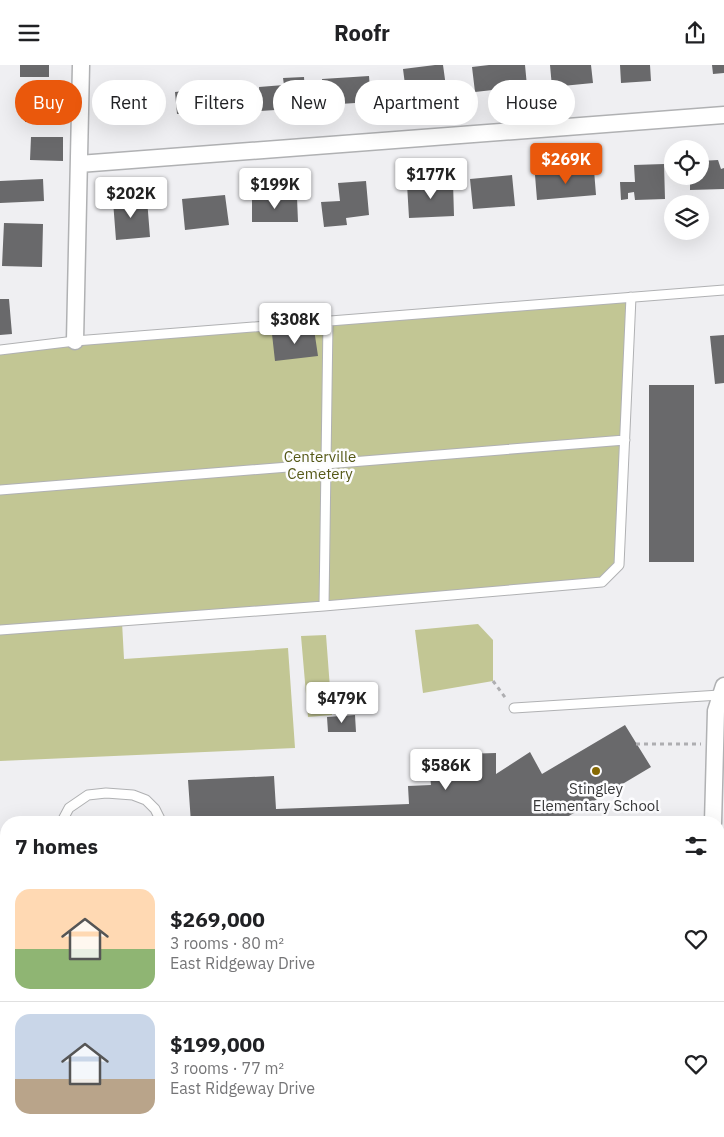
<!DOCTYPE html>
<meta charset="utf-8">
<style>
body{margin:0;font-family:"IBM Plex Sans",sans-serif;background:#f6f6f6;color:#202124;height:100vh;display:flex;flex-direction:column;font-size:19px;white-space:nowrap}
*{box-sizing:border-box;margin:0}
p{font-size:16px;color:#757577}
.icon{flex:none;width:28px;height:28px;fill:none;stroke:currentColor;stroke-width:2;stroke-linecap:round;stroke-linejoin:round}
.map{position:relative;flex:1;overflow:hidden}
.side{position:absolute;left:0px;top:751px;width:725px;height:321px;display:flex;flex-direction:column;background:#fff;border-radius:20px 20px 0 0;box-shadow:0 5px 20px #0002}
.side>*{flex:none}
.hud{position:absolute;left:15px;top:15px;width:695px;height:45px;display:flex;gap:10px}
.fabs{position:absolute;left:664px;top:75px;display:grid;gap:10px}
.fabs a{display:grid;place-items:center;width:45px;height:45px;border-radius:50%;background:#fff;box-shadow:0 5px 20px #0002;font-size:25px}
.price{position:absolute;translate:-50% -42px;padding:0 11px;border-radius:5px;background:#fff;color:#222;font-size:16px;line-height:32px;filter:drop-shadow(0 1px 2px #0008)}
.price::after{content:'';position:absolute;left:50%;top:30px;width:15px;height:11px;margin-left:-8px;background:inherit;clip-path:polygon(0 0,100% 0,50% 100%)}
.price.current{background:#ea580c;color:#fff}
ul{padding:0;list-style:none}
li{display:flex;align-items:center;gap:15px;height:125px;padding:0 15px}
li+li{border-top:1px solid #e0e0e0}
li span{display:grid;place-items:center;flex:none;width:140px;height:100px;border-radius:15px;color:#555}
li>.icon{margin-inline-start:auto}
span .icon{width:60px;height:60px;fill:#fffc;stroke-width:1}
li b{font-size:21px}
h2{display:flex;justify-content:space-between;align-items:center;height:60px;padding:0 15px;font-size:21px}
.tag{padding:0 18px;border-radius:22px;background:#fff;box-shadow:0 5px 20px #0002;font-size:18px;line-height:45px}
.tag.current{background:#ea580c;color:#fff}
header{display:flex;justify-content:space-between;align-items:center;height:65px;padding:0 15px;background:#fff;font-size:22px;font-weight:800}
.map>svg:first-child{display:block}
.green{fill:#c2c694}
.building{fill:#69696b}
.lines{fill:none;stroke-linecap:round;stroke-linejoin:round}
.lane-casing{stroke:#b0b1b3;stroke-width:11}
.street-casing{stroke:#b0b1b3;stroke-width:19}
.path{stroke:#aeaeb1;stroke-width:3;stroke-dasharray:4 4;stroke-linecap:butt}
.lane{stroke:#fff;stroke-width:9}
.street{stroke:#fff;stroke-width:16}
.poi-dot{fill:#866904;stroke:#fdfdff;stroke-width:2}
.labels{text-anchor:middle;dominant-baseline:central;stroke-width:5;stroke-linejoin:round;paint-order:stroke}
.park-label{font-size:15px;fill:#565918;stroke:#fdfdff}
.poi-label{font-size:15px;fill:#383839;stroke:#fdfdff}
</style>
<header><svg class="icon" aria-label="menu" viewBox="0 0 24 24"><path d="M4 6h16M4 12h16M4 18h16"/></svg>Roofr<svg class="icon" aria-label="share" viewBox="0 0 24 24"><path d="M12 15V3M7 8l5-5 5 5M5 13v7h14v-7"/></svg></header>
<div class="map">
<svg width="724" height="1072" viewBox="0 0 724 1072">
<rect width="100%" height="100%" fill="#efeff2"/>
<path class="green" d="M631,232L619,500L602,517L122,557L124,594L288,583L295,683L0,696V285Z
M478,559L493,575V616L423,628L415,565Z
M326,570L332,650L308,652L301,571Z"/>
<path class="building" d="M20,0H49V12H20Z
M435,0H443L447,29L407,35L403,4Z
M489,0H525L527,21L475,27L472,2Z
M550,0H591L593,18L552,22Z
M620,0H650L651,16L621,18Z
M712,0H724V8L713,9Z
M369,11L371,37L324,40L322,14Z
M304,12L306,43L260,46L259,22L284,20L283,13Z
M225,21L228,52L206,54L205,49L193,50V48L177,49L175,27Z
M26,25H50L49,58L25,57Z
M154,26L157,54L109,58L108,38L122,37L121,29Z
M31,72H63V96L30,95Z
M718,95L721,104L724,103V124L690,125V111H700V96Z
M664,99L665,134L635,135L634,127L628,128V134L621,135L620,117H635L634,100Z
M594,105L596,130L537,135L535,110Z
M512,110L515,141L473,144L470,114Z
M43,114L44,136L0,138V116Z
M366,116L369,150L346,153L347,160L324,162L321,137L340,136L338,118Z
M453,117L454,151L409,153L407,119Z
M225,130L229,160L185,165L182,134Z
M297,132L298,157H252V133Z
M147,134L150,172L116,175L113,136Z
M4,158L43,159L42,202L2,201Z
M0,234H9L12,269L0,270Z
M314,264L318,291L275,296L272,269Z
M724,270V318L715,319L710,271Z
M649,320H694V497H649Z
M355,650L356,667H328L327,652Z
M625,660L651,702L557,758H191L188,715L274,711L276,744L409,739L408,721L431,720L428,690L496,688V709L530,687L542,709Z
M0,787L6,796V857H0Z
M79,1066H123V1072H79Z
M147,1066H207V1072H147Z
M331,1066H348L349,1072H332Z"/>
<g class="lines">
<defs>
<path id="lane" d="M0,285L75,276L724,225
M0,425L625,375
M324,541L328,256
M0,565L324,541L602,517L619,500L631,232
M514,643L720,630
M61,758L69,743L88,730L106,728L133,730L146,735L155,744L162,758
M719,842H724
M0,867H6"/>
<path id="street" d="M79,99L724,50
M75,276L81,0
M713,758L716,646L724,621
M719,977H724
M0,1008L6,1007
M34,1072V1066
M252,1072V1066
M476,1072V1066
M709,1072V1066"/>
</defs>
<use href="#lane" class="lane-casing"/>
<use href="#street" class="street-casing"/>
<path class="path" d="M493,616L507,635
M636,679H701
M0,771L6,778"/>
<use href="#lane" class="lane"/>
<use href="#street" class="street"/>
</g>
<circle class="poi-dot" cx="596" cy="706" r="5"/>
<g class="labels">
<g class="park-label">
<text x="320" y="391">Centerville<tspan x="320" dy="17">Cemetery</tspan></text>
</g>
<g class="poi-label">
<text x="596" y="723">Stingley<tspan x="596" dy="17">Elementary School</tspan></text>
</g>
</g>
</svg>
<div class="fabs">
<a><svg class="icon" aria-label="locate" viewBox="0 0 24 24"><circle cx="12" cy="12" r="6"/><path d="M12 2v4M12 18v4M2 12h4M18 12h4"/></svg></a>
<a><svg class="icon" aria-label="layers" viewBox="0 0 24 24"><path d="M12 4l9 5-9 5-9-5zM3 14l9 5 9-5"/></svg></a>
</div>
<b class="price current" style="left:566px;top:120px">$269K</b>
<b class="price" style="left:431px;top:135px">$177K</b>
<b class="price" style="left:275px;top:145px">$199K</b>
<b class="price" style="left:131px;top:154px">$202K</b>
<b class="price" style="left:295px;top:280px">$308K</b>
<b class="price" style="left:342px;top:659px">$479K</b>
<b class="price" style="left:446px;top:726px">$586K</b>
<div class="hud">
<a class="tag current">Buy</a>
<a class="tag">Rent</a>
<a class="tag">Filters</a>
<a class="tag">New</a>
<a class="tag">Apartment</a>
<a class="tag">House</a>
</div>
<section class="side">
<h2>7 homes<svg class="icon" aria-label="filters" viewBox="0 0 24 24"><path d="M4 7h16M4 17h16"/><circle cx="9" cy="7" r="2"/><circle cx="15" cy="17" r="2"/></svg></h2>
<ul>
<li><span style="background:linear-gradient(#ffd9b3 60%,#8fb573 0)"><svg class="icon" aria-label="home" viewBox="0 0 24 24"><path d="M3 11l9-7 9 7M6 9v11h12V9"/></svg></span><div><b>$269,000</b><p>3 rooms · 80 m²</p><p>East Ridgeway Drive</p></div><svg class="icon" aria-label="heart" viewBox="0 0 24 24"><path d="M12 20l-8-8c-3-5 5-10 8-4 3-6 11-1 8 4z"/></svg></li>
<li><span style="background:linear-gradient(#c9d6e8 65%,#b9a48a 0)"><svg class="icon" aria-label="home" viewBox="0 0 24 24"><path d="M3 11l9-7 9 7M6 9v11h12V9"/></svg></span><div><b>$199,000</b><p>3 rooms · 77 m²</p><p>East Ridgeway Drive</p></div><svg class="icon" aria-label="heart" viewBox="0 0 24 24"><path d="M12 20l-8-8c-3-5 5-10 8-4 3-6 11-1 8 4z"/></svg></li>
</ul>
</section>
</div>
